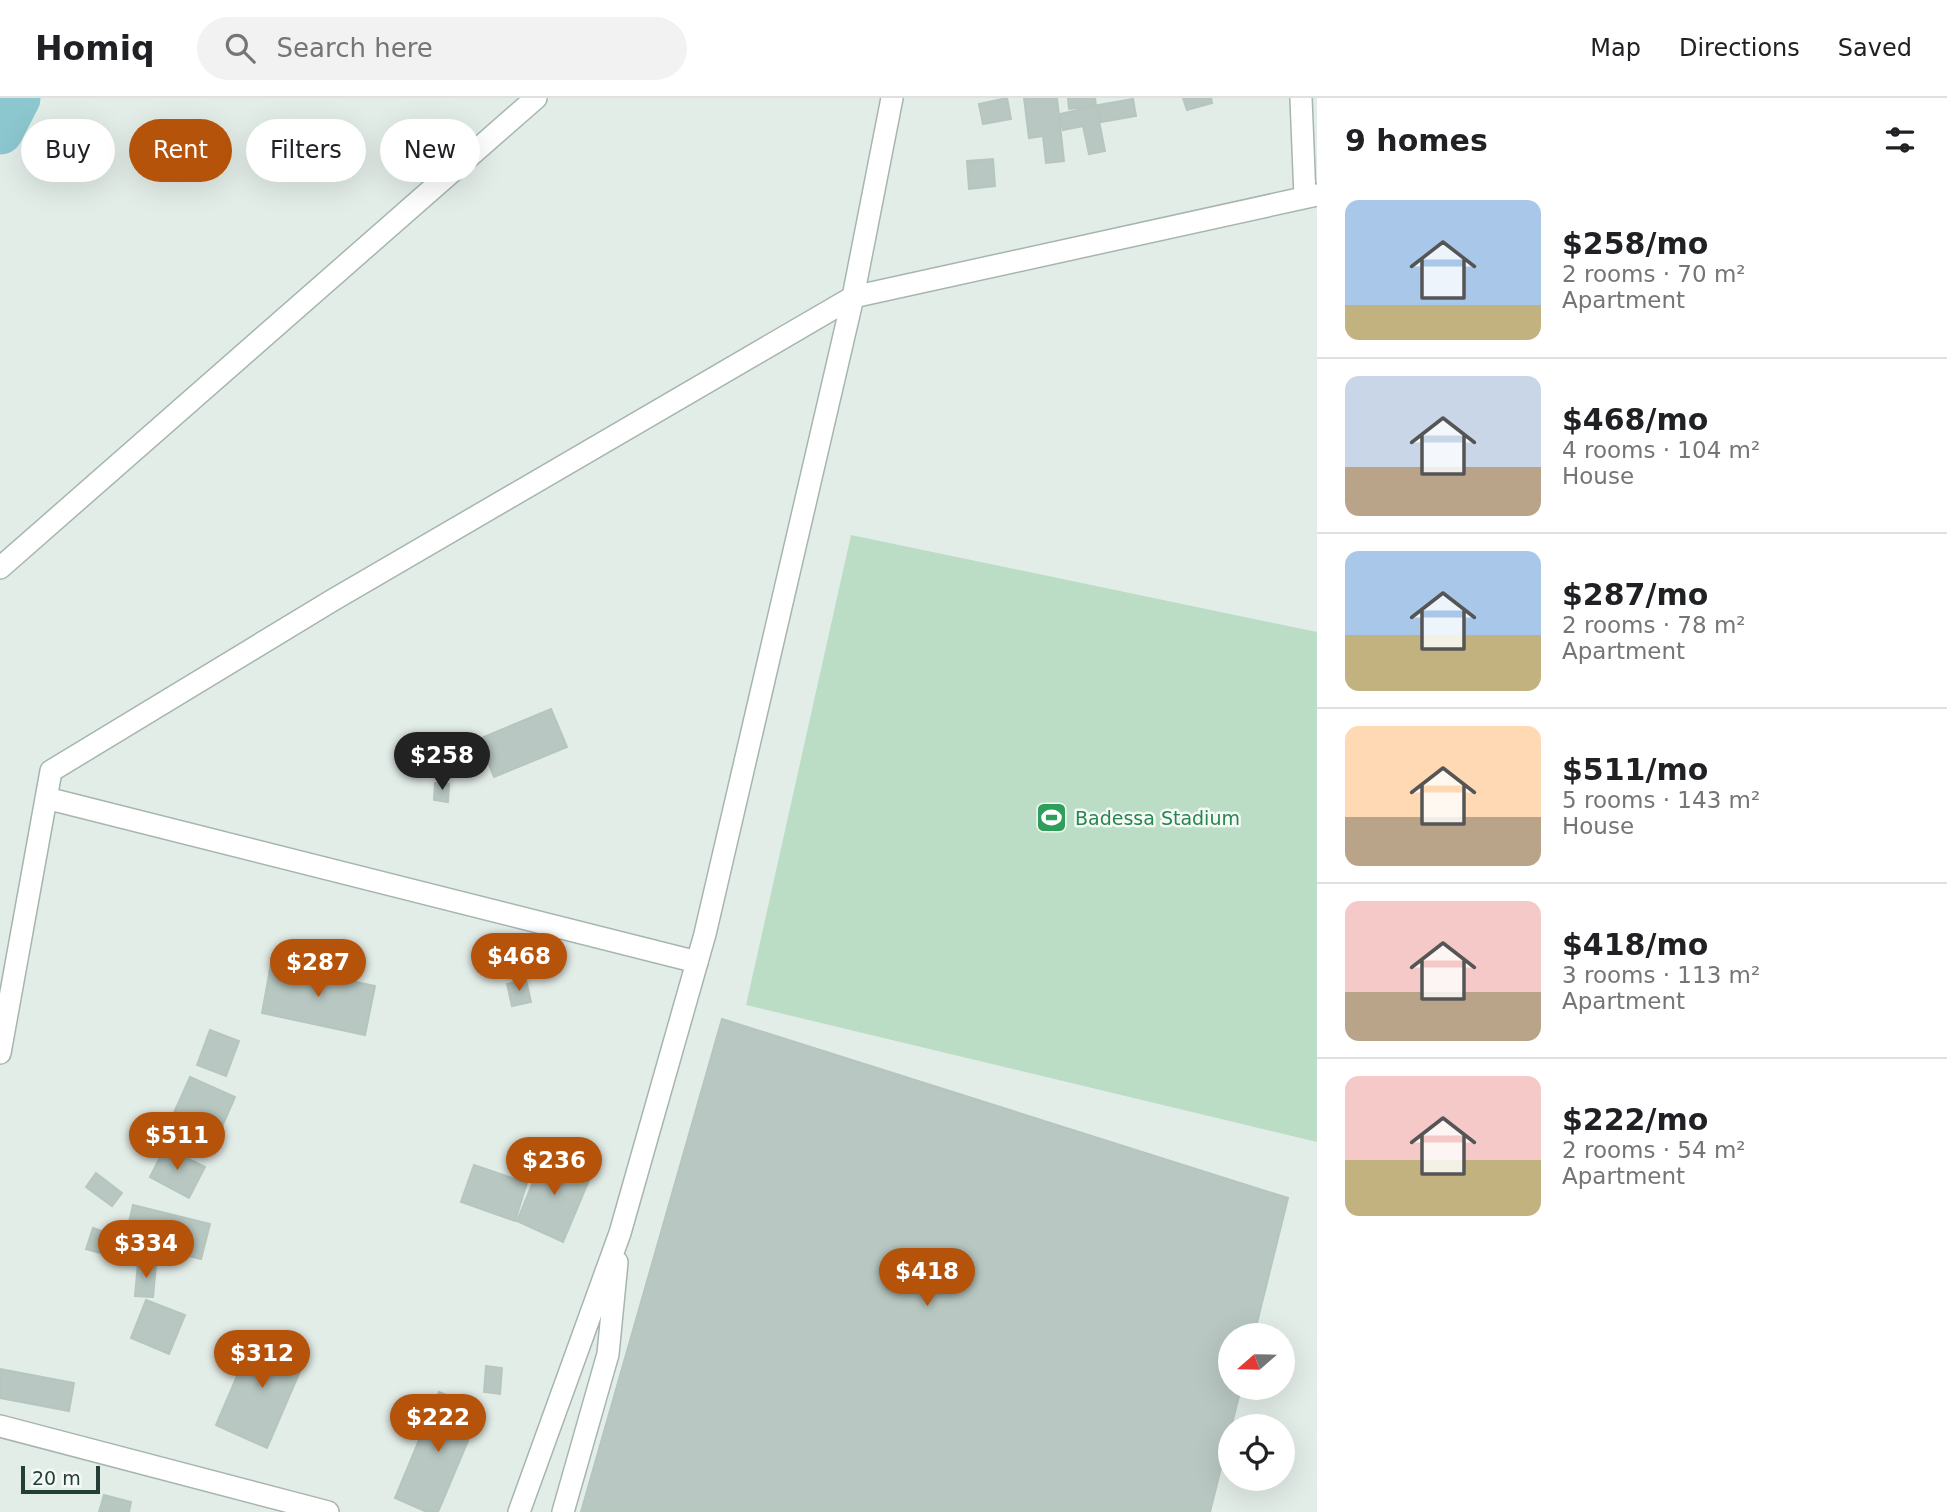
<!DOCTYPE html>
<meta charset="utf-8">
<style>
body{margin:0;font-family:"DejaVu Sans",sans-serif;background:#f2f2f2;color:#202124;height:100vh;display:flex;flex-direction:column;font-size:26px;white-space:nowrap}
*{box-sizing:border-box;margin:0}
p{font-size:23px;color:#757577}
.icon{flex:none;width:38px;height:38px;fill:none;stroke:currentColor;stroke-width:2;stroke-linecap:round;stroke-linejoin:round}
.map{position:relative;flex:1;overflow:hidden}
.panel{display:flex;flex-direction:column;background:#fff;width:630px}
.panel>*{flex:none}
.banner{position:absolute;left:21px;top:21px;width:665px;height:63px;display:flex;gap:14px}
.needle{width:46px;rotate:250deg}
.buttons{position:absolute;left:1218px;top:1225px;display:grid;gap:14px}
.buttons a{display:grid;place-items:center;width:77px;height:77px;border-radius:50%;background:#fff;box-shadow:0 7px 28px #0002;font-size:35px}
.scale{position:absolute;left:21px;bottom:18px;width:79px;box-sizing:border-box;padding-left:7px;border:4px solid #233e36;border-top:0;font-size:19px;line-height:24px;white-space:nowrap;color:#233e36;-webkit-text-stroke:5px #f4f9f6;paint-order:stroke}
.price{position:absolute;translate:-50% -60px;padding:0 16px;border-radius:24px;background:#b45309;color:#fff;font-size:23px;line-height:46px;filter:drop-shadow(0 2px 4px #0008)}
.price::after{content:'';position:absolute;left:50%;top:42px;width:21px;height:16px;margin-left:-10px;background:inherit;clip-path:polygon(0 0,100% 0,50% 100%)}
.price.selected{background:#222;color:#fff}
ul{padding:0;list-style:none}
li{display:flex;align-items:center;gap:21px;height:175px;padding:0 28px}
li+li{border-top:2px solid #e0e0e0}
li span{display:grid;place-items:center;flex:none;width:196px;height:140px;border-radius:14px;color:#555}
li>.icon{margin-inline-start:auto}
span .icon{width:84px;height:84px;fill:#fffc;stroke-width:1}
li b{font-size:30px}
h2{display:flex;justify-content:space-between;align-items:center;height:84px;padding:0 28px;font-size:30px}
.chip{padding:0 24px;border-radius:32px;background:#fff;box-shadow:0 7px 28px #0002;font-size:24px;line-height:63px}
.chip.selected{background:#b45309;color:#fff}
header{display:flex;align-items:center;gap:42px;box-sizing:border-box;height:98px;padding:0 35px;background:#fff;border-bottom:2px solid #e0e0e0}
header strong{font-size:33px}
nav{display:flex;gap:38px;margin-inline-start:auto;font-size:24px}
.search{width:490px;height:63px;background:#f2f2f2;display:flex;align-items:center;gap:18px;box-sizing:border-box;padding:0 24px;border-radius:38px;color:#757577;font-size:26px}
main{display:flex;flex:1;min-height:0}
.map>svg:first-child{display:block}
.green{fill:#bcddc5}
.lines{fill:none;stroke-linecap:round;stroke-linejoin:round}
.river{stroke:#8cc7d0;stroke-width:47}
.building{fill:#b8c7c1;stroke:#b5c6bf;stroke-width:2}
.minor-casing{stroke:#a6b5af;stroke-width:24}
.tertiary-casing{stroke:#a6b5af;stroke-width:24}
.minor{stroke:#fff;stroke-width:21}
.tertiary{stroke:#fff;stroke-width:21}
.labels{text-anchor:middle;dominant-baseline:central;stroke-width:5;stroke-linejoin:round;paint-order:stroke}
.leisure-label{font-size:19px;fill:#27864d;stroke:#f4f9f6;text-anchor:start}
</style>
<header>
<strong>Homiq</strong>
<div class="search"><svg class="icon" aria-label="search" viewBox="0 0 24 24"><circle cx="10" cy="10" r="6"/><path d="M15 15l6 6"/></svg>Search here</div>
<nav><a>Map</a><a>Directions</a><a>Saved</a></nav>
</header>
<main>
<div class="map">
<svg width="1317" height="1414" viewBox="0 0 1317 1414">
<rect width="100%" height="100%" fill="#e3ede8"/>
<path class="green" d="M851,437L1317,534V1044L746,907Z"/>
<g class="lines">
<path class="river" d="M0,33L17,0"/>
</g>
<path class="building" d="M1007,0L1011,21L983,26L979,6Z
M1024,0H1057L1064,63L1046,65L1043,38L1029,40Z
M1068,0H1095L1096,8L1069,11Z
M1183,0H1211L1212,5L1187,12Z
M1133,1L1136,18L1101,24L1098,7Z
M1096,8L1105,53L1089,56L1083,28L1063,32L1060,16Z
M993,61L995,88L969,91L967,63Z
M551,611L567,649L494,679L479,641Z
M435,685L449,686L448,704L434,702Z
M271,866L375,888L365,937L262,915Z
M526,882L531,904L512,908L507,886Z
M722,921L1288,1100L1254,1237H1230V1290H1241L1210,1414H581Z
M210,932L239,943L226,978L197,967Z
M190,979L235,999L217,1040L172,1019Z
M165,1049L205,1069L189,1100L150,1079Z
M545,1055L592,1075L563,1144L517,1123Z
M474,1067L527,1085L515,1123L461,1104Z
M96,1075L122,1095L112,1108L86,1089Z
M133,1107L210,1126L201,1161L125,1142Z
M93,1130L113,1137L107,1157L86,1151Z
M138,1165L156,1166L153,1199L135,1198Z
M146,1202L185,1217L169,1256L131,1240Z
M256,1234L307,1257L267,1350L216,1327Z
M486,1268L502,1270L500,1296L484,1294Z
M0,1271L74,1285L69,1313L0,1300Z
M439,1294L481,1312L438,1414H427L395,1400Z
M104,1397L131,1404L129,1414H99Z"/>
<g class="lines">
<defs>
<path id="minor" d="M1301,0L1305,99
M853,199L892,0
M0,470L536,0
M46,700L697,864
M0,955L51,673L333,502L853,199L1317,97
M0,1328L328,1414"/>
<path id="tertiary" d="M519,1414L620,1135L705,836L853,199
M563,1414L608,1256L617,1164"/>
</defs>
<use href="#minor" class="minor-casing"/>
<use href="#tertiary" class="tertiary-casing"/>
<use href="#minor" class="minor"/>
<use href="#tertiary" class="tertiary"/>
</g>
<defs>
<symbol id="stadium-square" viewBox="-11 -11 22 22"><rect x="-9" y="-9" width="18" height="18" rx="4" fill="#2e9e5b" stroke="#f4f9f6"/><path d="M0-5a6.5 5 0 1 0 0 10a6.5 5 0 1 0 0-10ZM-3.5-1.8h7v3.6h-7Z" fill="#fff"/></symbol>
</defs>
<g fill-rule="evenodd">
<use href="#stadium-square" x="1034" y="702" width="35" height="35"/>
</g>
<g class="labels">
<g class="leisure-label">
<text x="1075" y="720">Badessa Stadium</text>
</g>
</g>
</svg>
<div class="buttons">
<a><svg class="needle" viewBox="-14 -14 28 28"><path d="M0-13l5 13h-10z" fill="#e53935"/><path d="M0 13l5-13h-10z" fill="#757577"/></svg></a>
<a><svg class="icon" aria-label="locate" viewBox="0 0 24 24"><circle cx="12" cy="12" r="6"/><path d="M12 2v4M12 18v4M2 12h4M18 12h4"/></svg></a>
</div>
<div class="scale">20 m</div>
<b class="price selected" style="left:442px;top:694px">$258</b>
<b class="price" style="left:519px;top:895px">$468</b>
<b class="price" style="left:318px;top:901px">$287</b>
<b class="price" style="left:177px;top:1074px">$511</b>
<b class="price" style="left:554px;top:1099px">$236</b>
<b class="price" style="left:146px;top:1182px">$334</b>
<b class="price" style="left:927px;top:1210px">$418</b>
<b class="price" style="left:262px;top:1292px">$312</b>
<b class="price" style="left:438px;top:1356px">$222</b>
<div class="banner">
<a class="chip">Buy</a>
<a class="chip selected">Rent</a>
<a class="chip">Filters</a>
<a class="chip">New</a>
</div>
</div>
<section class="panel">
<h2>9 homes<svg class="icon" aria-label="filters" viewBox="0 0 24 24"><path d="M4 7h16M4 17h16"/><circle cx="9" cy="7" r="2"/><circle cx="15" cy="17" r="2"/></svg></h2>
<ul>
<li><span style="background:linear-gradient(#a9c7e8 75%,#c2b280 0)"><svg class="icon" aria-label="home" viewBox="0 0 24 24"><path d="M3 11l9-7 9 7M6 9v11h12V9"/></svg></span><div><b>$258/mo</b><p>2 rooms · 70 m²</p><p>Apartment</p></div></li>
<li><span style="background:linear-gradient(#c9d6e8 65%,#b9a48a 0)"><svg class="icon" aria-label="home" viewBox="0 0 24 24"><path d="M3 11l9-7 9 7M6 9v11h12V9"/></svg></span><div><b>$468/mo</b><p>4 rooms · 104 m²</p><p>House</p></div></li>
<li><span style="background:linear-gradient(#a9c7e8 60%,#c2b280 0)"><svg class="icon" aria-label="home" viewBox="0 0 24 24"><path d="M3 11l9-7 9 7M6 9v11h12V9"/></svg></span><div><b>$287/mo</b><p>2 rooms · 78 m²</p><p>Apartment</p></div></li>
<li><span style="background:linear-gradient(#ffd9b3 65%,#b9a48a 0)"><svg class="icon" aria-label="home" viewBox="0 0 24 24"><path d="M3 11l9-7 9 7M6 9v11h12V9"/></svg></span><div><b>$511/mo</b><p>5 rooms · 143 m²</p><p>House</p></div></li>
<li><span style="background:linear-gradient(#f6c9c9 65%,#b9a48a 0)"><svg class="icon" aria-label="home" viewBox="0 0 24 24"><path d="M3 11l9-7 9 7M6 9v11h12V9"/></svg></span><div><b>$418/mo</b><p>3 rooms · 113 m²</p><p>Apartment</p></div></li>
<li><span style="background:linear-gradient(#f6c9c9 60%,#c2b280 0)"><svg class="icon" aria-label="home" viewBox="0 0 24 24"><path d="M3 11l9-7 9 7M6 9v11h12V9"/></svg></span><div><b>$222/mo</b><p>2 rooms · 54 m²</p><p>Apartment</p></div></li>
</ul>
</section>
</main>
